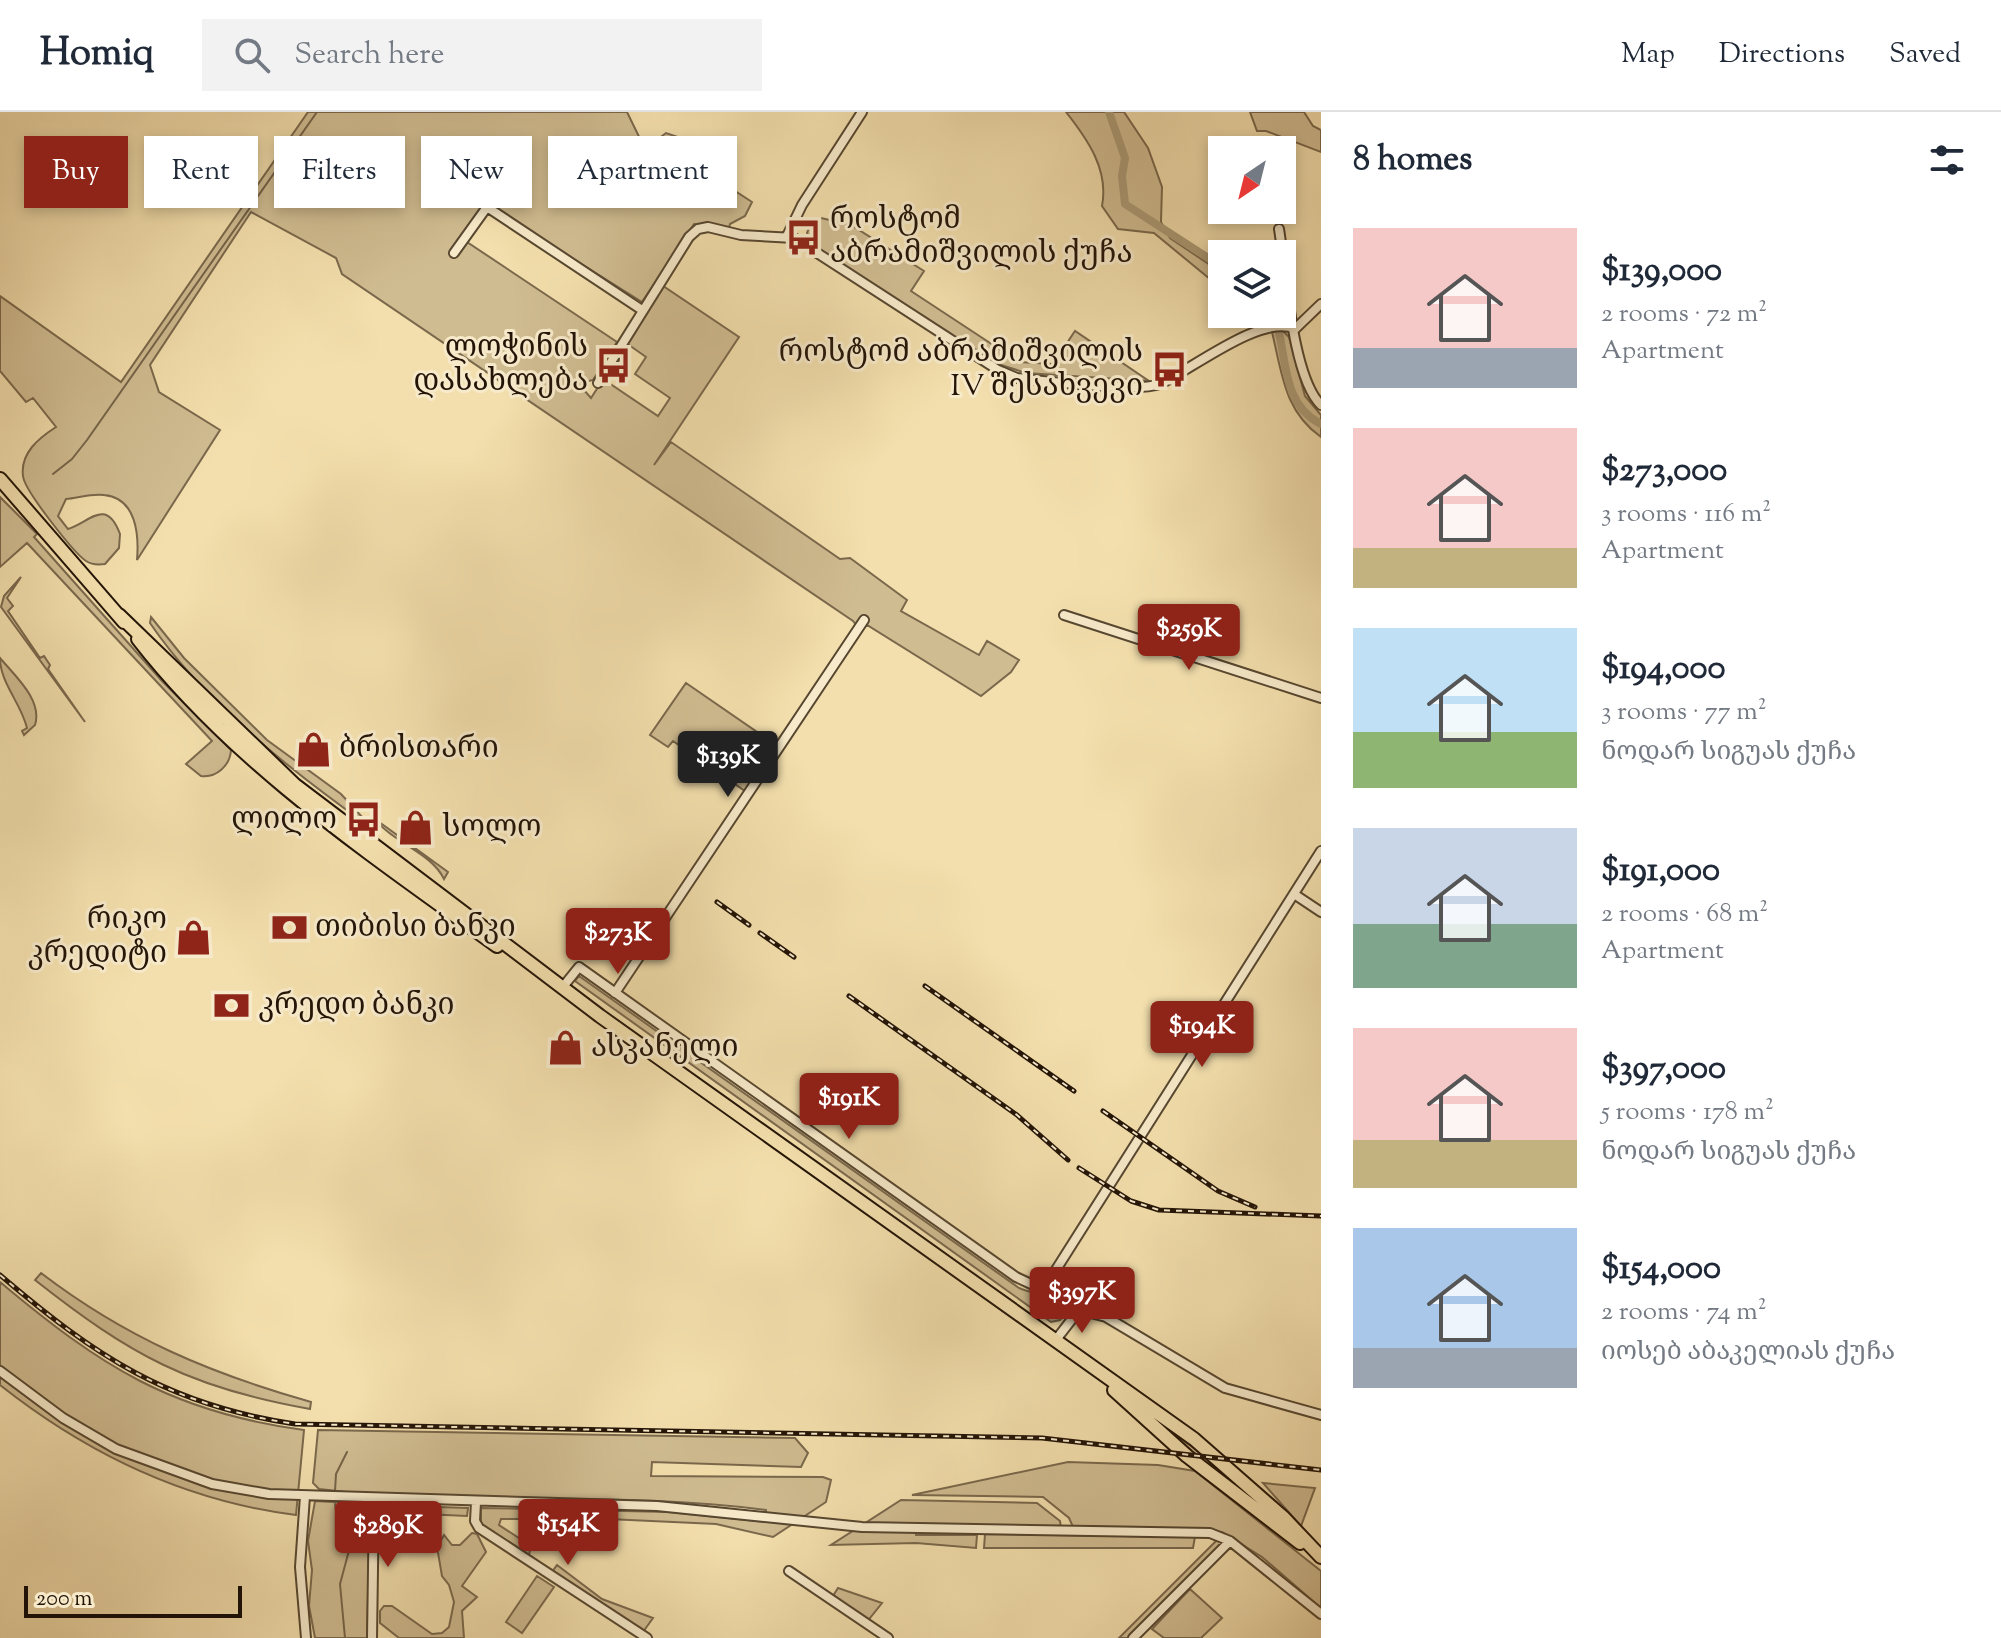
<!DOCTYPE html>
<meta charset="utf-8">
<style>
body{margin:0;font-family:"Sorts Mill Goudy","Noto Serif Georgian",serif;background:#f2f2f3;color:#1f2937;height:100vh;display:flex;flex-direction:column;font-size:30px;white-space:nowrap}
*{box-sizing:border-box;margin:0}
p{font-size:26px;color:#747a83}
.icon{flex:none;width:44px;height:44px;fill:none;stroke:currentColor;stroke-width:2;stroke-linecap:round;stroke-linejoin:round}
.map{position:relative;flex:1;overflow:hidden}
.sheet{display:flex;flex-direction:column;background:#fff;width:680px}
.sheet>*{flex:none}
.banner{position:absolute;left:24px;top:24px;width:760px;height:72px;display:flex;gap:16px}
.needle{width:52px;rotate:215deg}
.buttons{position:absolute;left:1208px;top:24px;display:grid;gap:16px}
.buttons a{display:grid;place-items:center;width:88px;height:88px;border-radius:0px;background:#fff;box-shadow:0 4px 12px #0003;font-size:40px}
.scale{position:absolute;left:24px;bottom:20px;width:218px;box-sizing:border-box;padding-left:8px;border:4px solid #231407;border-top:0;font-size:22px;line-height:28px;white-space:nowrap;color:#231407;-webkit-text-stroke:6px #f7eaca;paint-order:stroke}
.price{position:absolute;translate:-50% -68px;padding:0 18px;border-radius:8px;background:#8f2418;color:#fff;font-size:26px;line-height:52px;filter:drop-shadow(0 2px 4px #0008)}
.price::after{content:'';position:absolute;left:50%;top:48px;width:24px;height:18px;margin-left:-12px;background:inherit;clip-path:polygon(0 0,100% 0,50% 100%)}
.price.on{background:#222;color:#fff}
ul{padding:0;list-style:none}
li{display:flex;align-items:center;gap:24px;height:200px;padding:0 32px}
li span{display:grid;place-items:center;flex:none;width:224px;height:160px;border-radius:0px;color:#555}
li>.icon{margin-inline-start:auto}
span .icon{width:96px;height:96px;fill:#fffc;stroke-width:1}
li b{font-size:34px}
h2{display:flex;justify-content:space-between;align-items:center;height:96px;padding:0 32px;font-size:34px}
.pill{padding:0 28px;border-radius:0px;background:#fff;box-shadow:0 4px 12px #0003;font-size:28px;line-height:72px}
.pill.on{background:#8f2418;color:#fff}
header{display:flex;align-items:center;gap:48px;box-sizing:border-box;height:112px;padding:0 40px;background:#fff;border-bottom:2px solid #e0e1e3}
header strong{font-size:38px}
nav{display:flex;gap:44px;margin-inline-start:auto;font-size:28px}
.search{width:560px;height:72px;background:#f2f2f3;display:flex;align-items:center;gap:20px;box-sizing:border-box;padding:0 28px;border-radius:0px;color:#747a83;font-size:30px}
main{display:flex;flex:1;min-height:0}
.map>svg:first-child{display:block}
.green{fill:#d0bc91;stroke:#7a684c;stroke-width:2;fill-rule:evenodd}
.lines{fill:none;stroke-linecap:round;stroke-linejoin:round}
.stream{stroke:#756449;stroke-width:2}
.canal{stroke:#ac9a75;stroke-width:8}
.minor-casing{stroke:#574730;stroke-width:12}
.highway-casing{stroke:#231407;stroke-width:16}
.minor{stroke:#f7eaca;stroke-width:8}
.highway{stroke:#f3dfad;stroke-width:12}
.rail-casing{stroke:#231407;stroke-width:5}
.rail{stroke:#f7eaca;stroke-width:2;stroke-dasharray:6;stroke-linecap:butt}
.labels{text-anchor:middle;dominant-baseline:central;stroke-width:6;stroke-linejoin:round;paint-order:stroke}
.poi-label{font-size:30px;fill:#231407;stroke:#f7eaca;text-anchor:start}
</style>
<header>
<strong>Homiq</strong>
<div class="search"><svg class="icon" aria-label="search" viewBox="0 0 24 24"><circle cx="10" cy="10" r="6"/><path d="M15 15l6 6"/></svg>Search here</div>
<nav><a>Map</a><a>Directions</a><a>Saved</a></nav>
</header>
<main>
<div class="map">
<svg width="1321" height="1526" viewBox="0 0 1321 1526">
<rect width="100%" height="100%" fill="#f3dfad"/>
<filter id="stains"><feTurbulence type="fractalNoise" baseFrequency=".0025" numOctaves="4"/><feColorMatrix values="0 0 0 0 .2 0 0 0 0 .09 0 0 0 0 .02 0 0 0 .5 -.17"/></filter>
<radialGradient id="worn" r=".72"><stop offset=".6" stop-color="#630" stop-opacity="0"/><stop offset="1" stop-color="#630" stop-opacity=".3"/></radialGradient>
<path class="green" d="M308,0H627L645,37L666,21L711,36L726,73L752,90L745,104L730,112L729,116L694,112L642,190L487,93L461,126L617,230L593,268L585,270L583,277L591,286L663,174L739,225L654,353L671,330L840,447L850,446L907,488L901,499L979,543L987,529L1019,548L1011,560L981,584L867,513L860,518L853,509L342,162L336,146L251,100L150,253L159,280L220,318L137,448C139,424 137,386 104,383C92,381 78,386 66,387L58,404L68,417C90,410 106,385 120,422L119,436L105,452C98,453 92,453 86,449C74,441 24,378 23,364C20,341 39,326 56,315L33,286L26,290L0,259V184L121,270ZM629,233L646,245L635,262L670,286L658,304L606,269Z
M1066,0H1124L1148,36L1162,75L1161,110L1170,126L1222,161V177L1154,121L1118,117L1102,94C1109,58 1088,28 1066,0Z
M1250,0H1304L1313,14L1321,18V40L1266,19H1257Z
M821,106L851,113L924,159L911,179L1019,250L1053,252L1075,219L1149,269L1026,261L995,251L816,135L807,121L811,111Z
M1272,220H1284L1289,225L1305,284L1321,303V325C1284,299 1282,261 1272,220Z
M0,385L37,422L34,425L162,569L231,638C230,654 216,666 201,664L186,652L212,629L27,431L0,455Z
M21,465L7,486L13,494L8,499L40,546L44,544L50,553L48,557L85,610L1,495L4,484Z
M151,505L184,546L267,628L341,682L373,717C294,661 205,592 150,511Z
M0,546C14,563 43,588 35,613L24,623L22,619L27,616C21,591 0,571 0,546Z
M686,571L776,633L745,679L673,629L668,635L650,623Z
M375,707L448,760L444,767C431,740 393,731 375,707Z
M579,864L1019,1176C1034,1183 1050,1181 1064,1190L1067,1200L1060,1208L1051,1210L575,869Z
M41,1161C126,1226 209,1261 311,1290L310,1297C190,1276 130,1243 35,1168Z
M0,1170C100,1254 171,1300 304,1318L296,1403C185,1389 86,1341 0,1273Z
M318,1318L795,1326L808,1341L801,1355L652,1350L651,1364L823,1365L831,1368L826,1390L773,1425L716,1412L608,1407H501L499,1413L531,1434L529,1443L481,1412V1396L669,1400L766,1410V1398C618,1378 467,1395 319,1377L313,1371Z
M1167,1318L1200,1340L1241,1381L1220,1367Z
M1068,1350L1158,1353L1195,1359L1321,1459V1496L1262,1445L1222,1420L1074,1417L1069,1406L1043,1385L912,1383Z
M1263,1371L1315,1376L1301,1414Z
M901,1388L1037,1391L1060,1409L1061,1416L915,1417L916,1423H977L976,1436L916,1431L831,1433Z
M315,1389L367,1392L370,1398L367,1526H315L309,1494L312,1458L308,1429Z
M378,1393L468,1396L467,1404L379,1400Z
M472,1421L477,1422L486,1440L462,1474L477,1485L462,1499L464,1526H399L380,1511V1499L384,1494H392L432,1522L442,1521L449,1515L454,1490L449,1473L442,1464L437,1435L444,1423L452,1433H460Z
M985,1422L1195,1425L1193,1436H984Z
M1218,1427L1223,1433L1129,1526H1119Z
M557,1453L602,1487L653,1506L643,1520L552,1460Z
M537,1464L554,1475L522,1521L506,1510Z
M838,1476L882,1491L866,1511L831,1487Z
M1190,1477L1222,1506L1201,1526H1164L1152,1517Z"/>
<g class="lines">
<path class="stream" d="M53,362L72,347L87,328L317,0
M335,1379L336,1362L347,1340
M335,1392L338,1412L351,1431L340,1472L345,1526"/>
<path class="canal" d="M1109,0L1125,46L1122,64L1125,92L1222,155
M1274,202C1288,240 1279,291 1321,312"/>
<defs>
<path id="minor" d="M1279,117C1286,159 1292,265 1321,293
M787,124L802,93L862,0
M454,141L487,95L642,198
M1295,217L1321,192
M598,271L689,125L698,117L708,115L741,123L794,126L998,258L1017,266C1046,269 1136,281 1160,272C1191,258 1262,201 1295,217
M1064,503L1321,586
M1294,782L1321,800
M562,876L579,855L1016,1165L1031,1172H1054
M615,881L864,508
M1054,1172L1052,1164L1321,739
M1054,1172L1077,1191L1079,1198L1106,1205L1225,1276L1321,1303
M1055,1229L1079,1198
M0,1259L63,1306L116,1337L212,1372L269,1382L657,1394L862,1415L1210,1421L1230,1429L1321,1502
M305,1384L300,1455L306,1526
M476,1390L475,1409L479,1416L647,1526
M789,1459L888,1526
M372,1526L374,1388
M1133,1526L1230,1429"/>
<path id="highway" d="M0,367L124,510
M119,503L295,673L600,904L1194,1327L1283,1405L1321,1445
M138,527C235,652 370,742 497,834
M1114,1278L1187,1344L1300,1431"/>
</defs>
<use href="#minor" class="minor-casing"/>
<use href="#highway" class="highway-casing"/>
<use href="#minor" class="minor"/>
<use href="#highway" class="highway"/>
<defs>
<path id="rail" d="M717,790L749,813
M760,821L794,845
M925,874L1074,979
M849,884L1017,1003L1068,1048
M1103,999L1218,1079L1255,1095
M1079,1056L1131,1089L1159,1098L1321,1104
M0,1163C95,1244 168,1293 295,1312L1042,1326L1321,1358"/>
</defs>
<use href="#rail" class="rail-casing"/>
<use href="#rail" class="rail"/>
</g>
<defs>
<symbol id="bus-bare" viewBox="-9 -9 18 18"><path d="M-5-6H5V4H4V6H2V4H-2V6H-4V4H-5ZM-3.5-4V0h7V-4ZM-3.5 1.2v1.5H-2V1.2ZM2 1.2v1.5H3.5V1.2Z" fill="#8f2418" stroke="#f7eaca" stroke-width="2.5" paint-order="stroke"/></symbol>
<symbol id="shop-bare" viewBox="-9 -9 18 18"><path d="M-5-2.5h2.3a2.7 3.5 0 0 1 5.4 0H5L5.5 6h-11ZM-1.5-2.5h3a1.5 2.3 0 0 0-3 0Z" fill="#8f2418" stroke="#f7eaca" stroke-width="2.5" paint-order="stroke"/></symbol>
<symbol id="bank-bare" viewBox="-9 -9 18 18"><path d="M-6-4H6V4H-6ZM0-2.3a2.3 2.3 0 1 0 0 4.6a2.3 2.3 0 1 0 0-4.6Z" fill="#8f2418" stroke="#f7eaca" stroke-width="2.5" paint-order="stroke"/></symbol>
</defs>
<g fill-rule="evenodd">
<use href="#bus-bare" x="778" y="100" width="51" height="51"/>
<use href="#bus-bare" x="588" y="228" width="51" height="51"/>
<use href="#bus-bare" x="1144" y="232" width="51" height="51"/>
<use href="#shop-bare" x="288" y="612" width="51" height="51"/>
<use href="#bus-bare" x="338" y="682" width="51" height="51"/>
<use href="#shop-bare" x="390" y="690" width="51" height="51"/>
<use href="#bank-bare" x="264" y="790" width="51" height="51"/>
<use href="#shop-bare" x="168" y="800" width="51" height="51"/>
<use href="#bank-bare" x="206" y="868" width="51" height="51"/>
<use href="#shop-bare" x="540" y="910" width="51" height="51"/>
</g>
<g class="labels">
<g class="poi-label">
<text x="830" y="108">როსტომ<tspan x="830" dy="34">აბრამიშვილის ქუჩა</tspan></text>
<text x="588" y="236" text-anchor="end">ლოჭინის<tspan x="588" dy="34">დასახლება</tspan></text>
<text x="1143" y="241" text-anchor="end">როსტომ აბრამიშვილის<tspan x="1143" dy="34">IV შესახვევი</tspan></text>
<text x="339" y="637">ბრისთარი</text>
<text x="337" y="708" text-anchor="end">ლილო</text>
<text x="442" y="716">სოლო</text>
<text x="167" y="808" text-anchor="end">რიკო<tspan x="167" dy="34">კრედიტი</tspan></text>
<text x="315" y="816">თიბისი ბანკი</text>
<text x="258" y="894">კრედო ბანკი</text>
<text x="591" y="936">ასკანელი</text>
</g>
</g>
<rect width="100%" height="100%" filter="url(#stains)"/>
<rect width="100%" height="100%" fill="url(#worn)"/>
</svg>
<div class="buttons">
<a><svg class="needle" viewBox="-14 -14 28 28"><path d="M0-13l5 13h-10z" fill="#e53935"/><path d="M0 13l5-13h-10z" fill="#747a83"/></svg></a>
<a><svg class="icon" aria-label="layers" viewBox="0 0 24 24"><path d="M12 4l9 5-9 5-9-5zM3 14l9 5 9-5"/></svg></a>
</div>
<div class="scale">200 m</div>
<b class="price" style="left:1189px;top:560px">$259K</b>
<b class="price on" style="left:728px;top:687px">$139K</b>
<b class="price" style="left:618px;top:864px">$273K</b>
<b class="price" style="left:1202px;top:957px">$194K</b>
<b class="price" style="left:849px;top:1029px">$191K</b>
<b class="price" style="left:1082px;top:1223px">$397K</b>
<b class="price" style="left:568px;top:1455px">$154K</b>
<b class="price" style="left:388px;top:1457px">$289K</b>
<div class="banner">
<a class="pill on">Buy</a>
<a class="pill">Rent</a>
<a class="pill">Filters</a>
<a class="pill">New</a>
<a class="pill">Apartment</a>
</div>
</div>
<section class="sheet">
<h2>8 homes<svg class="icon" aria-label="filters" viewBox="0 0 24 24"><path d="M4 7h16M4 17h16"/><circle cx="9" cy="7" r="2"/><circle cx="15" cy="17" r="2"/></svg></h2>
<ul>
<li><span style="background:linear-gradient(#f6c9c9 75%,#9aa5b1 0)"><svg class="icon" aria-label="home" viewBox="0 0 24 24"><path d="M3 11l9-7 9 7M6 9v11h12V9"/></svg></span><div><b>$139,000</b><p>2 rooms · 72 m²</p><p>Apartment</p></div></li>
<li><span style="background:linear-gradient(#f6c9c9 75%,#c2b280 0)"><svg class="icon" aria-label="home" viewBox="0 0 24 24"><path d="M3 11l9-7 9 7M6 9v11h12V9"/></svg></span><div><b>$273,000</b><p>3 rooms · 116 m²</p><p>Apartment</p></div></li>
<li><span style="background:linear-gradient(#bfe0f5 65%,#8fb573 0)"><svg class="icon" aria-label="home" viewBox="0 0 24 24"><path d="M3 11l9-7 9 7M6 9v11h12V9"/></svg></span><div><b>$194,000</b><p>3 rooms · 77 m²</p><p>ნოდარ სიგუას ქუჩა</p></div></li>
<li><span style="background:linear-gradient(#c9d6e8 60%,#7fa58c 0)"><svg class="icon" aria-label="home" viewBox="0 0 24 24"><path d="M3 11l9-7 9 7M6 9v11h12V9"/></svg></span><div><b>$191,000</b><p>2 rooms · 68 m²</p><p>Apartment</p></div></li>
<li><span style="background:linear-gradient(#f6c9c9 70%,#c2b280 0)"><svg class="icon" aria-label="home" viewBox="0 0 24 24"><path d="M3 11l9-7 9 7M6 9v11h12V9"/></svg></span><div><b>$397,000</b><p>5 rooms · 178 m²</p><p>ნოდარ სიგუას ქუჩა</p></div></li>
<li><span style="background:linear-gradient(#a9c7e8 75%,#9aa5b1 0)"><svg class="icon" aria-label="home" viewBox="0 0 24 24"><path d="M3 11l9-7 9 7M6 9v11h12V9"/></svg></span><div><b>$154,000</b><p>2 rooms · 74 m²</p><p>იოსებ აბაკელიას ქუჩა</p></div></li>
</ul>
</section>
</main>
